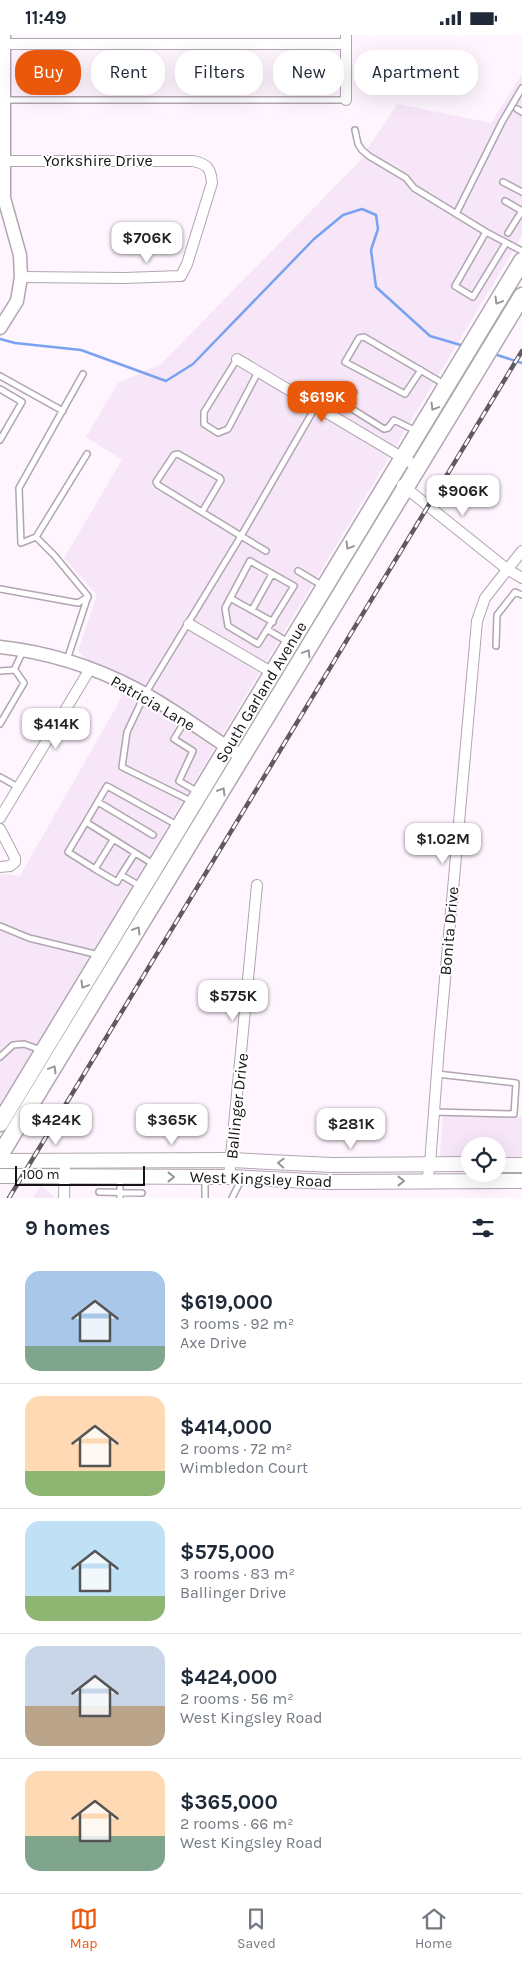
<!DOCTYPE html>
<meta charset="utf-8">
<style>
body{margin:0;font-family:Karla,sans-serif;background:#f2f2f3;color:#1f2937;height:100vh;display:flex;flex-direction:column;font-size:19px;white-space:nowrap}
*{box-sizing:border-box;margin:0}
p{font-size:16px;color:#747a83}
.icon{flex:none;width:28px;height:28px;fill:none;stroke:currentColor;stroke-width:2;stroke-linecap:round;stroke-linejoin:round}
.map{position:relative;height:1163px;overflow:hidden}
.sheet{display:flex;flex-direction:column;background:#fff;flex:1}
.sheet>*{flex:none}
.hud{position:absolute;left:15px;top:15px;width:492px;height:45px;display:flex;gap:10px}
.buttons{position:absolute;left:461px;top:1102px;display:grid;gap:10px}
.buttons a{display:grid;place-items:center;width:45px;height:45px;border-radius:50%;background:#fff;box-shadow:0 5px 20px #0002;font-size:25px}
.scale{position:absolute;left:15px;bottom:12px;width:130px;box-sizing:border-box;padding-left:5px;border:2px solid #171317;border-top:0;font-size:14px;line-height:18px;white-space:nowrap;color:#171317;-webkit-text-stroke:4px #fff;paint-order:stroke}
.price{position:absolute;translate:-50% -42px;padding:0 11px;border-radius:10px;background:#fff;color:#222;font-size:16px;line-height:32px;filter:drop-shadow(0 1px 2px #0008)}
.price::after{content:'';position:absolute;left:50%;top:30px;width:15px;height:11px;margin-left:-8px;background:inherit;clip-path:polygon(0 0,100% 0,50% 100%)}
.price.active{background:#ea580c;color:#fff}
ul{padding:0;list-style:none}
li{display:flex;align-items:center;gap:15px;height:125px;padding:0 25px}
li+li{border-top:1px solid #e0e1e3}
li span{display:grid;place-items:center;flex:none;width:140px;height:100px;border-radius:15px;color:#555}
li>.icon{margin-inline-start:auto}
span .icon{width:60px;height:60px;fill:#fffc;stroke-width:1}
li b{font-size:21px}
h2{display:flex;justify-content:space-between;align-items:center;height:60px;padding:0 25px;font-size:21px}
.pill{padding:0 18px;border-radius:20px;background:#fff;box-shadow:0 5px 20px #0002;font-size:18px;line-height:45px}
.pill.active{background:#ea580c;color:#fff}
.status{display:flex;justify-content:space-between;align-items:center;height:35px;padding:0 25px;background:#fff;direction:ltr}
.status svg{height:14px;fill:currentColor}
.menu{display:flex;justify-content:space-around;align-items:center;height:70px;border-top:1px solid #e0e1e3;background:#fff;font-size:14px;color:#747a83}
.menu a{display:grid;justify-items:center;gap:2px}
.menu .active{color:#ea580c}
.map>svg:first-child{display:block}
.built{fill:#f6e6f7}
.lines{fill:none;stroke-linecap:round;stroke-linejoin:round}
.stream{stroke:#78a2f0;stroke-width:2.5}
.service-casing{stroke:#b0a6b1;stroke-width:8}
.minor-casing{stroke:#b0a6b1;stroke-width:12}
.tertiary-casing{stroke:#b0a6b1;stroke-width:15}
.secondary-casing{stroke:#b0a6b1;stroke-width:16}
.primary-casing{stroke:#b0a6b1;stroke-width:19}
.service{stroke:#fff;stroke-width:5}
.minor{stroke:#fff;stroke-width:10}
.tertiary{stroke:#fff;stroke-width:12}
.secondary{stroke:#fff;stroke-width:14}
.primary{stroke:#fff;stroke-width:16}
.rail-casing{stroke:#5f5a5f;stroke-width:4.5}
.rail{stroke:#fff;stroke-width:2.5;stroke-dasharray:8;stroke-linecap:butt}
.oneway{stroke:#979597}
.labels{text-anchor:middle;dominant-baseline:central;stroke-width:4;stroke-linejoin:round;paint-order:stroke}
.street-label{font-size:16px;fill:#171317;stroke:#fff}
</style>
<div class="status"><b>11:49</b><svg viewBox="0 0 49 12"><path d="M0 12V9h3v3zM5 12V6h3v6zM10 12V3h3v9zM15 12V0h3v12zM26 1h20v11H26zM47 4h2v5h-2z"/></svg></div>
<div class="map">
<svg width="522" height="1163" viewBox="0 0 522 1163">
<rect width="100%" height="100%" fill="#fef5fe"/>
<path class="built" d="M522,39V201L0,1070V839L20,841L123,660L78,616L97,560L64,523L122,425L86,402L118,348L161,329L359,127L397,69L491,88Z
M443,1080L522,1082V1123H498V1111H470V1123L443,1122L440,1119Z
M41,1150L55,1163H33Z"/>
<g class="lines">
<path class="stream" d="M0,304L15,308L81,315L166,346L193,329L314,204L343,180L362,174L376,180L378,194L371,215L376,252L430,301L464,311
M494,319L522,328"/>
<defs>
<path id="service" d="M4,65H346
M517,74L522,77
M355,95L358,109L362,115L369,121L406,143L414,153L486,197
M503,147L522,157
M505,166L522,176
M456,179L502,87L522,53
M508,198L520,179H522
M506,208L473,262L455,251L486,197L522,216
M237,324L204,377V389L218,398L228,394L258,337
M421,335L405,359L345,327L359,303L364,302L444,349
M0,341L63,376
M0,354L22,367L0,405
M354,357L347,368L349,372L384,394L388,393L394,385L416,396
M202,477L221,445L220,443L178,419L174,420L156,447L158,450L241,501L316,371
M36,502L87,419
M250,526L294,551L258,609L228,591L225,573Z
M298,536L323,551
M0,554L78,568L88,562
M230,563L273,587
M252,575L272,539
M268,595L288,607
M496,611L497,580L515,557L522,560
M67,625L88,561L54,520L36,502L21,508L19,453L83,339
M14,635L23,616
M0,636L15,635L24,648L0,689
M185,686L174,704L193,716L179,746L198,757
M0,742L18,752
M98,767L153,800
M193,767L122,732L127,697L145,659L241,501L266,516
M86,787L68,817L95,834L113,805
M135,818L121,840L140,851
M153,829L86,787L107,751L177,790
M95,834L117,847L121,840
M0,891L29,903L99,920
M0,1022L13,1010L24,1009L41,1015
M434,1077L514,1079L516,1048L437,1039
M120,1142V1163
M99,1157L142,1158
M205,1163V1142
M232,1163L242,1143"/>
<path id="minor" d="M0,9H346
M346,65V0
M4,126H193C207,129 211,133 212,148L187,229L181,241L124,243L21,242
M237,324L418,432
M402,450L507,534L522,543
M189,589L273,638
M0,783L90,634
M0,794L15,823V827L10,831L0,832
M229,1142L257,850
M427,1146L430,1129L439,1011L477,586L485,563L522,516
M64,1163L65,1126"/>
<path id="tertiary" d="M0,293L17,266L21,242L20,220L4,163V0
M0,612C46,617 94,632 136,654C173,673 207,700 243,722"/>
<path id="secondary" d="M0,1126L231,1125L332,1130L470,1129
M498,1130H522
M0,1141L229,1142L330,1147L522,1146"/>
<path id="primary" d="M0,1088L522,226
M0,1120L522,261"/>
</defs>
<use href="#service" class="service-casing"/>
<use href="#minor" class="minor-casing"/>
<use href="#tertiary" class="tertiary-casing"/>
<use href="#secondary" class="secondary-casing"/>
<use href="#primary" class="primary-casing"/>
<use href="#service" class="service"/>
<use href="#minor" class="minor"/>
<use href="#tertiary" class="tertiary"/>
<use href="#secondary" class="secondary"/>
<use href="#primary" class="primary"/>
<defs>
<path id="rail" d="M9,1163L522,316"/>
</defs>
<use href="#rail" class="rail-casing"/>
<use href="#rail" class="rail"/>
</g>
<defs><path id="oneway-chevron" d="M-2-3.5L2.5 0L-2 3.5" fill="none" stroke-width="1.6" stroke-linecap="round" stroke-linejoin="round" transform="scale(1.25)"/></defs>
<g class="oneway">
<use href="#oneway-chevron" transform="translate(498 266) rotate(121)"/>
<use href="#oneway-chevron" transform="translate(434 372) rotate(121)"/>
<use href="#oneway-chevron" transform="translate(349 511) rotate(121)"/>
<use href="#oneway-chevron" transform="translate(307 618) rotate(-59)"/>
<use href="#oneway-chevron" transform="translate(222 756) rotate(-59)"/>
<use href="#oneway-chevron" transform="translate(137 895) rotate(-59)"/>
<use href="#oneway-chevron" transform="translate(84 950) rotate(121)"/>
<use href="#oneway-chevron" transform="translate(53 1034) rotate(-59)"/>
<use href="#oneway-chevron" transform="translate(281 1128) rotate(-177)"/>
<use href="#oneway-chevron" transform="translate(171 1142)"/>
<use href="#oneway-chevron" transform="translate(401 1146)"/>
</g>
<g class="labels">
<g class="street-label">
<text x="98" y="125">Yorkshire Drive</text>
<text transform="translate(261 657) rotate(-59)">South Garland Avenue</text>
<text transform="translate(153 668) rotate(30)">Patricia Lane</text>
<text transform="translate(449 896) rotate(-85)">Bonita Drive</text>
<text transform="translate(237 1071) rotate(-84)">Ballinger Drive</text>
<text transform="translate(261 1144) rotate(2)">West Kingsley Road</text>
</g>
</g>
</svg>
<div class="buttons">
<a><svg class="icon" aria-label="locate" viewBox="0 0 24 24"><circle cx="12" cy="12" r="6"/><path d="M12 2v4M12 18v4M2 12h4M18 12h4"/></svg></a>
</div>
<div class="scale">100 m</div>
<b class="price" style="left:147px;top:229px">$706K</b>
<b class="price active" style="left:322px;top:388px">$619K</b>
<b class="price" style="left:463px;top:482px">$906K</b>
<b class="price" style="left:56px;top:715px">$414K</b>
<b class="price" style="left:443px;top:830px">$1.02M</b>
<b class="price" style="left:233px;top:987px">$575K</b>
<b class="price" style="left:56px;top:1111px">$424K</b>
<b class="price" style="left:172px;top:1111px">$365K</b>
<b class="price" style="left:351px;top:1115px">$281K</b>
<div class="hud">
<a class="pill active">Buy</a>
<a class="pill">Rent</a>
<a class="pill">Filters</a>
<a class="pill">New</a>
<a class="pill">Apartment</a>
</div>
</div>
<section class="sheet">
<h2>9 homes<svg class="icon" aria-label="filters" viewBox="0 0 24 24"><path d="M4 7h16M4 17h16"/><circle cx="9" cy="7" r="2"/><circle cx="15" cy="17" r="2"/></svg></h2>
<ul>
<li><span style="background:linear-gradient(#a9c7e8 75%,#7fa58c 0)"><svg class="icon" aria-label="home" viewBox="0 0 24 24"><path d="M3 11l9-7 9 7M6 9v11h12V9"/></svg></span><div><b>$619,000</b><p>3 rooms · 92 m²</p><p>Axe Drive</p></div></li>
<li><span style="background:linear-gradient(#ffd9b3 75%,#8fb573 0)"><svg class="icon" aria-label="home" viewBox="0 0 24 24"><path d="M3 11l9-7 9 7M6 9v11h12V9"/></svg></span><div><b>$414,000</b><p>2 rooms · 72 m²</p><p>Wimbledon Court</p></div></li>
<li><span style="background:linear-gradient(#bfe0f5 75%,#8fb573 0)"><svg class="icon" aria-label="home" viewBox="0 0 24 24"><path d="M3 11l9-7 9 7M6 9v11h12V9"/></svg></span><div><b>$575,000</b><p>3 rooms · 83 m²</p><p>Ballinger Drive</p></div></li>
<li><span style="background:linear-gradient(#c9d6e8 60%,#b9a48a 0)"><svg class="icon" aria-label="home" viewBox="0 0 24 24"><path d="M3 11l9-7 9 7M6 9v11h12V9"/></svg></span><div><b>$424,000</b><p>2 rooms · 56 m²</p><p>West Kingsley Road</p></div></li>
<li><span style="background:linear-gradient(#ffd9b3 65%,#7fa58c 0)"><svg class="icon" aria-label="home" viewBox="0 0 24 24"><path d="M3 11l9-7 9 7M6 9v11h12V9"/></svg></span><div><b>$365,000</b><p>2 rooms · 66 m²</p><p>West Kingsley Road</p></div></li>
</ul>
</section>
<nav class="menu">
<a class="active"><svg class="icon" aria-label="map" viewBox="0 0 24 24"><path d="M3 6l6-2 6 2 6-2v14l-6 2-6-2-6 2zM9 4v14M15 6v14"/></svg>Map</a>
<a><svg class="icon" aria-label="saved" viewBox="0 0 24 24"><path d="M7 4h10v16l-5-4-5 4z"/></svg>Saved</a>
<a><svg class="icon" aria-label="home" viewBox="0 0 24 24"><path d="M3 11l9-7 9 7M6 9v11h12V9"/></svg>Home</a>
</nav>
